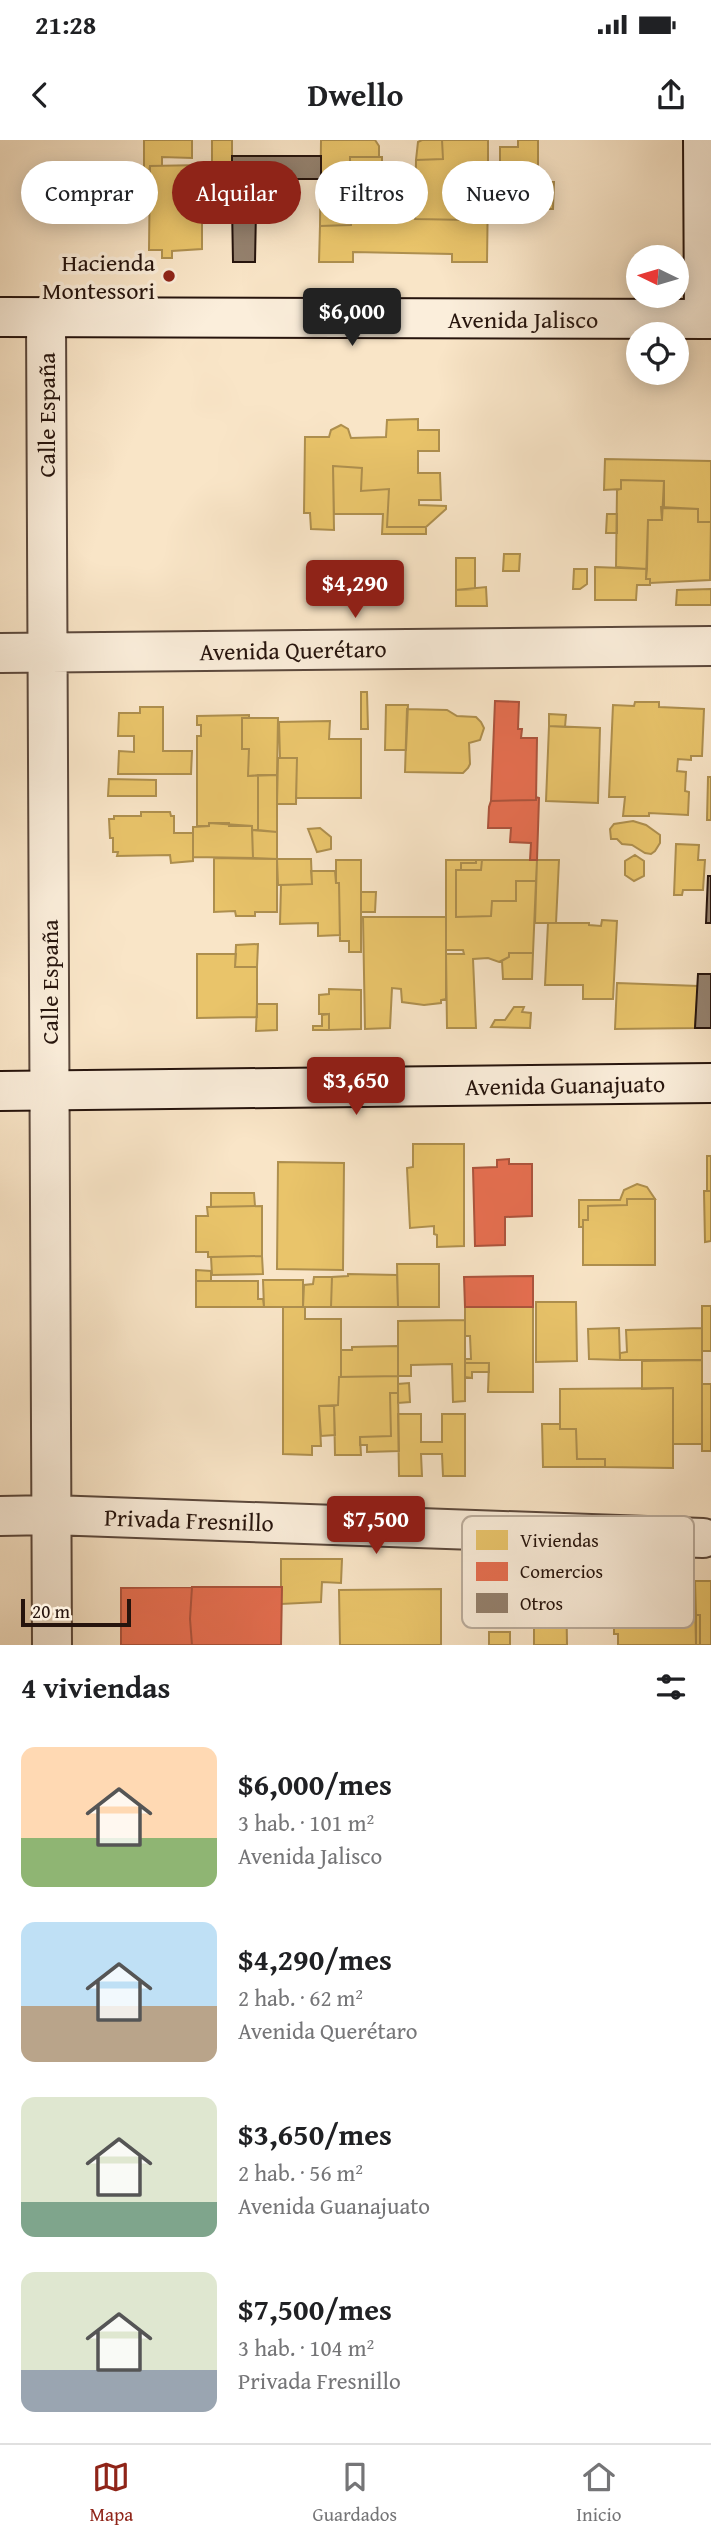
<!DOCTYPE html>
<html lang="es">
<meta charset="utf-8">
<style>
body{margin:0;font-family:"Gentium Book Plus",serif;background:#f6f6f6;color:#202124;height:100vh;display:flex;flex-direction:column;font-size:26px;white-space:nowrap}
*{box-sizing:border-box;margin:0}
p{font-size:23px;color:#757577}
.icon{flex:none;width:38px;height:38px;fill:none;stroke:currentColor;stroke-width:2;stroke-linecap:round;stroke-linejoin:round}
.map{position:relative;height:1505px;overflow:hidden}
.details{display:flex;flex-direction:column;background:#fff;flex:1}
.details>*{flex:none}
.hud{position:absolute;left:21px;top:21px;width:670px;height:63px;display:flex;gap:14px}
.needle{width:46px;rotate:275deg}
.fabs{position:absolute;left:626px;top:105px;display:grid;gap:14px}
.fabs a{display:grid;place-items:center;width:63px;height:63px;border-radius:50%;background:#fff;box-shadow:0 4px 18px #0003;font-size:35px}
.scale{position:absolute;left:21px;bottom:18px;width:110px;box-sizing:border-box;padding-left:7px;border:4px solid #26140d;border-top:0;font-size:19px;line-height:24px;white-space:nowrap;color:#26140d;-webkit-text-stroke:5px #fbeedb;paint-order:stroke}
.price{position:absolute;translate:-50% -60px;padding:0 16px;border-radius:7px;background:#8f2418;color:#fff;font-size:23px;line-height:46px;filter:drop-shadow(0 2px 4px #0008)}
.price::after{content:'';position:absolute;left:50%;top:42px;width:21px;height:16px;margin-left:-10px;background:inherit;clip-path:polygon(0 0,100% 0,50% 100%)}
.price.selected{background:#222;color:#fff}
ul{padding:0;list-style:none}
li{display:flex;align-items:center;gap:21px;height:175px;padding:0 21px}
li span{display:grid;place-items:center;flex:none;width:196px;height:140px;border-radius:14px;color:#555}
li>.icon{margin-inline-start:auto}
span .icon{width:84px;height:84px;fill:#fffc;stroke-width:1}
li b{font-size:30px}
h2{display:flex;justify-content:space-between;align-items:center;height:84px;padding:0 21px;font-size:30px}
.pill{padding:0 24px;border-radius:32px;background:#fff;box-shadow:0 4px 18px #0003;font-size:24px;line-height:63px}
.pill.selected{background:#8f2418;color:#fff}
.status{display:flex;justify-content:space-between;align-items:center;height:49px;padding:0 35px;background:#fff;direction:ltr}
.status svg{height:19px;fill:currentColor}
header{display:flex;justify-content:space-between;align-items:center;height:91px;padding:0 21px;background:#fff;font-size:32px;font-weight:700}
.tab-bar{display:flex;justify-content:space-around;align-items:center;height:98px;border-top:2px solid #e0e0e0;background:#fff;font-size:19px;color:#757577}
.tab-bar a{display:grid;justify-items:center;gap:4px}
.tab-bar .selected{color:#8f2418}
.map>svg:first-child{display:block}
.homes{fill:#e9c46a;stroke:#ae8f4e;stroke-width:2}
.shops{fill:#e76f51;stroke:#ad543d;stroke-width:2}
.building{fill:#94816e;stroke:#26140d;stroke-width:2}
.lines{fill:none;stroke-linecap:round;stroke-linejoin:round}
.street-casing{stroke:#5b483c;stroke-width:42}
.secondary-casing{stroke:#26140d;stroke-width:42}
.street{stroke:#fbeedb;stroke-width:38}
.secondary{stroke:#fbeedb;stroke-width:38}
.poi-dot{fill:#8f2418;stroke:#fbeedb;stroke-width:2.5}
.labels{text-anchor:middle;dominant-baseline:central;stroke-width:7;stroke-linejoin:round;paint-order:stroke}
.poi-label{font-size:24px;fill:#26140d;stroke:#fbeedb;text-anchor:end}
.street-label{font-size:24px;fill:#26140d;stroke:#fbeedb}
.key{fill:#fbeedb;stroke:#bbad9d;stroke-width:2}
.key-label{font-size:19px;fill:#26140d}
</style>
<div class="status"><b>21:28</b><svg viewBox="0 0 49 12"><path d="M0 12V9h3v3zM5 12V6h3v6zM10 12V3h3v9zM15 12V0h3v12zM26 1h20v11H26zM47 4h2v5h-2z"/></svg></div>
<header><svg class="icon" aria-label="back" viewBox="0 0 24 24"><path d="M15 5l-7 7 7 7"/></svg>Dwello<svg class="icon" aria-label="share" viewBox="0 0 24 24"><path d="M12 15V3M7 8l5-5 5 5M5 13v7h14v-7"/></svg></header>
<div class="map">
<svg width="711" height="1505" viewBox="0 0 711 1505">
<rect width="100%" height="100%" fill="#f9e5c7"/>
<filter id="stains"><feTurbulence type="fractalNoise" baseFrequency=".00286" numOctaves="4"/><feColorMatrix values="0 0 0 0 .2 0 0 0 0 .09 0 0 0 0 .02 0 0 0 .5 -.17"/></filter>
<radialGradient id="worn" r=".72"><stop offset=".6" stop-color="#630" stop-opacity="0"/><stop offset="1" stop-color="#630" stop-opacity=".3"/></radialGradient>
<path class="homes" d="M144,0H192V18L162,17V26H150L149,32H144Z
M212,0H232V28L212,27Z
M321,0H375L379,6V17H350L351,85L320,86Z
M422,0H442L443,19L416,20L418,2Z
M442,0H488V33H469V80L415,79L416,20L443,19Z
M518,0H538V25L533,29H500V7H518Z
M350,17H382V35L399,51L398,69H416L415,79L469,80V48H488L487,122H452V114L353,112V122H319L320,86L351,85Z
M202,25V109L172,111V118H162V110H149L150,26Z
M531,42H554L553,69H536V61H531Z
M418,279V290H439V311H418V333H440L441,360H419V365L446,366V369L426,387H387L389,349L361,351L362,328L333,326L334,390L311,389L310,373H304L305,297H329L331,290L341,285L348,289L351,298L386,297L387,280Z
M605,319L711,321V382H698V369L664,368V341L621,340V349L604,350Z
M333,326L362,328L361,351L389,349L387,387H426V394H382L383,374H334Z
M621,340L664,341L662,380H648L647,429L616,427L617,350L621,349Z
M661,367L698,369V382H711L710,440L650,443V439H646L648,380H662Z
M607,374H617V393H606Z
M504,414H520L519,431H503Z
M456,418H475V449L456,450Z
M595,427L647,429L646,439H650V445H637L636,460H595Z
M574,429H587V444L580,449H573Z
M486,447L487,466H456V450Z
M711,449V465H676L677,450Z
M361,552H367L368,589H361Z
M635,562H659V567L704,569L702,616H691V620L678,619L677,631L686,632L685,651L689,652L688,675L649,673V676H623L625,657H609L613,565L634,566Z
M386,565H408L406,610H385Z
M140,567H163V611H192L191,634H118L119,611L134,612V596H118L119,573H140Z
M407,569L447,570L457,576L476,577L481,582L484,588L480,600L469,603L470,624L468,628L463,633L405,632Z
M549,574L566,575L565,587L549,586Z
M249,575V578H242V609H249L248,636L258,635V690H252V686H229V683H209V686H197V596H201V585H197V576Z
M242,578H278L277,635L248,636L249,609H242Z
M330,581L329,599H361V658H296L297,618H280L279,582Z
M549,586L600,588L598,663L546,661Z
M278,618H297L296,664H277Z
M258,635H277V692L258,690Z
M708,637H711V680H707Z
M109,639L156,640V656H108Z
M141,672H170L171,676H174V693H193V721L171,723L170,715L117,716L118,712H113V698H110L109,679H114V676H141Z
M633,681L646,685L660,695V703L655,711L651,714L645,713L632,705L622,704L617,699H611L610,689L614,684Z
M209,683L252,686L253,718L193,717V687L209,686Z
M320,688L331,697V709L317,712L308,689Z
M252,690L277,692V719L253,718Z
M676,704L699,705L698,720H705L703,750H683L682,755H674Z
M635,715L644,721V736L634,741L625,735V721Z
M214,718L277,719V772H255V776H236L235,771L214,772Z
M277,719H311L312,744L278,745Z
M336,720H361V812H349V801H340L339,743H336Z
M446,720H476V723H461V730H456V777L491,776L492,761H516V741H536L533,813H509V817L499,822L488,818L473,819L476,888H447L446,814H464L463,810H446Z
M476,720H482L481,730H461V723H476Z
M482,720H537L536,741H516V761H492L491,776L456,777V730H481Z
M537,720H559L556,783H535Z
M311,731H335L336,743H339L340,795L318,796V783L280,784L281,745L312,744Z
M361,752H376L375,772H361Z
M363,777H446V859L441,860V863L424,865L402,862L401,849L392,848L390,888L365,889Z
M602,780L617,781L613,859H583V845H545L548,783H589V785L601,786Z
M258,804L257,827H235L236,805Z
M509,813H533L532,839H503L502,821L509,817Z
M197,814H236L235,827H257V877L197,878Z
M617,843L698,846L695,888L615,889Z
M329,849L361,850V889L329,890V874H319V855L329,854Z
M257,864H277V890L256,891Z
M514,867H524L522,872L531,873L530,888L491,887L495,880H505Z
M329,874V890H313V886H322V875Z
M413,1004H464V1106L437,1107V1095L434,1094V1086L410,1088L407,1028L413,1027Z
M707,1016H711V1051H707Z
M278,1022L344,1023L343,1130L277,1129Z
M637,1044L647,1047L655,1059H627V1065L588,1066V1080H583V1087H579V1060H620L624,1050Z
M704,1051H711V1101L705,1102Z
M211,1053H254L255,1066L211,1067Z
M627,1059H655V1125H583V1080H588V1066L627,1065Z
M262,1066V1116L211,1117H208V1112H196V1076H208L207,1067Z
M262,1116L263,1134L212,1135L211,1117Z
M397,1124H439V1167H398Z
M196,1130L211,1131V1141H196Z
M348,1134L397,1135L398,1167H331L332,1137L348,1136Z
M314,1137H332L331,1167H303L304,1145L313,1144Z
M263,1140H303V1167H264Z
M196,1141H258V1159H263L264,1167H196Z
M536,1162H576L577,1221L536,1222Z
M702,1166H711V1211H702Z
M283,1167H305V1179H341V1237H339L338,1265L319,1266L321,1306H312V1315L283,1314Z
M465,1167H533V1252H488L489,1223H465V1219H471L470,1196H465Z
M465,1180V1261L453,1262L452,1224L411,1225V1236H398V1181Z
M619,1188L620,1220L589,1219L588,1189Z
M702,1188V1220H620V1213L627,1212L626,1190Z
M398,1206V1236L341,1237V1210H352V1207Z
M702,1220V1304H673V1248L642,1249V1221Z
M465,1223H489V1232H472V1238L465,1237Z
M398,1236V1253H390L391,1296L360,1297L361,1315H335L334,1266L338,1265L339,1237Z
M409,1243L410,1262L398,1263V1244Z
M702,1244H711V1311H702Z
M673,1248V1328L605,1327V1319H577L576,1289H560V1249Z
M390,1253H398L399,1311L367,1312V1305H360V1297L391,1296Z
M319,1266H334L335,1295L321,1296Z
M398,1274H421V1302H442V1274H465V1336H443L442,1314H421L422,1336H399Z
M542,1284H560V1289H576L577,1319H605V1327H543Z
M281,1419H342L341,1443L322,1442L321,1462L281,1464Z
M634,1422V1441L665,1442L666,1456L695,1455L696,1505H618V1494H614V1480L611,1481L610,1423Z
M534,1438H566L567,1505H534Z
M695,1441H711V1505H700V1475H696Z
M441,1449V1505H340L339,1450Z
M696,1475H700V1505H696Z
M489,1492H510V1505H489Z"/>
<path class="shops" d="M495,561L519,562L518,589H522L521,598H537L536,660L491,661Z
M536,657L539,658L537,720H530L531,703L510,702L511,688H488L489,667L491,661L536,660Z
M509,1019V1024H532V1076L505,1077V1105L475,1106L473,1028L497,1027V1020Z
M533,1136V1167H465L464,1137Z
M192,1447H282L281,1505H192L190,1479Z
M192,1447L190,1479L192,1505H121V1448Z"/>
<path class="building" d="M232,16H321V39H254V70H243L242,64L232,65Z
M242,64L243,70H256L255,122H233L232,65Z
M708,736H711V783H706Z
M698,834H711V888H695Z"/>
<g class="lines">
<defs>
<path id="street" d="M46,178L52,1505
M0,513L711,506
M0,1376L52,1375L703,1398"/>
<path id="secondary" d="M703,0L704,179
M0,177L711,179
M0,951L711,943"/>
</defs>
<use href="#street" class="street-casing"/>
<use href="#secondary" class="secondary-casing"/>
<use href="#street" class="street"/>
<use href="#secondary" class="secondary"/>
</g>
<circle class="poi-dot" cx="169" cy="136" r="7"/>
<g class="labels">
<g class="poi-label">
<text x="155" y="122">Hacienda<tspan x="155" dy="28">Montessori</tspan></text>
</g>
<g class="street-label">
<text x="523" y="179">Avenida Jalisco</text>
<text transform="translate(46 275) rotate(-90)">Calle España</text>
<text transform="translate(293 510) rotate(-1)">Avenida Querétaro</text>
<text transform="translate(49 842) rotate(-90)">Calle España</text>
<text transform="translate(565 945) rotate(-1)">Avenida Guanajuato</text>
<text transform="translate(189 1380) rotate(2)">Privada Fresnillo</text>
</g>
</g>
<rect x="462" y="1376" width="232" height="112" rx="10" class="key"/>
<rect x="476" y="1390" width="32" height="20" fill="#e9c46a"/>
<rect x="476" y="1422" width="32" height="19" fill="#e76f51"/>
<rect x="476" y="1453" width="32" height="20" fill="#94816e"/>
<g class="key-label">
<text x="520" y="1407">Viviendas</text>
<text x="520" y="1438">Comercios</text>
<text x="520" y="1470">Otros</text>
</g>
<rect width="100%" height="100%" filter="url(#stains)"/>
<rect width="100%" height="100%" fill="url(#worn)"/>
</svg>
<div class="fabs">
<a><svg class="needle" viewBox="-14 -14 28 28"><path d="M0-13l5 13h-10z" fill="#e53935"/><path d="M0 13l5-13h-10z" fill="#757577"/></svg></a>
<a><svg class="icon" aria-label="locate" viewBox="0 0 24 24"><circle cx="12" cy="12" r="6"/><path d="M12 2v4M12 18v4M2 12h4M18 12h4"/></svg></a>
</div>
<div class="scale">20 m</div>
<b class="price selected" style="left:352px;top:208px">$6,000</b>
<b class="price" style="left:355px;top:480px">$4,290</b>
<b class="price" style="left:356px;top:977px">$3,650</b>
<b class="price" style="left:376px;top:1416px">$7,500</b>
<div class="hud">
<a class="pill">Comprar</a>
<a class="pill selected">Alquilar</a>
<a class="pill">Filtros</a>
<a class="pill">Nuevo</a>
</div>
</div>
<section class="details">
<h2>4 viviendas<svg class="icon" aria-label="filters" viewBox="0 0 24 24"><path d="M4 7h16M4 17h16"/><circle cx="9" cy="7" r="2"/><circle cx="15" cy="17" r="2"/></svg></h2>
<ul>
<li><span style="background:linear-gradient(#ffd9b3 65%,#8fb573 0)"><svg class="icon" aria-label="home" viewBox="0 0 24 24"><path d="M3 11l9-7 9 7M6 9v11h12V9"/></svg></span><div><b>$6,000/mes</b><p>3 hab. · 101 m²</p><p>Avenida Jalisco</p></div></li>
<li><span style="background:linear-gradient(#bfe0f5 60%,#b9a48a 0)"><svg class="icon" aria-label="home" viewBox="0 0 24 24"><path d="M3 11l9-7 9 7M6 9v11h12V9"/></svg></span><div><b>$4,290/mes</b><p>2 hab. · 62 m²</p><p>Avenida Querétaro</p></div></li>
<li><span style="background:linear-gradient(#dfe7d0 75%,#7fa58c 0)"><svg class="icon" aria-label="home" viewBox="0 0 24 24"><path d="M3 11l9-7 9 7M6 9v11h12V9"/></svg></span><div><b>$3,650/mes</b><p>2 hab. · 56 m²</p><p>Avenida Guanajuato</p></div></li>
<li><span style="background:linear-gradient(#dfe7d0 70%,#9aa5b1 0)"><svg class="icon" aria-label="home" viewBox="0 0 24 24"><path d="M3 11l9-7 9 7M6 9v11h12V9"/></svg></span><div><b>$7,500/mes</b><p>3 hab. · 104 m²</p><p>Privada Fresnillo</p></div></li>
</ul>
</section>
<nav class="tab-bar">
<a class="selected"><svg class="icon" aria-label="map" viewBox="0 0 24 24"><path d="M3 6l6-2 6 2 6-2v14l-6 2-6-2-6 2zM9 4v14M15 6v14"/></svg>Mapa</a>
<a><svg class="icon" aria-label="saved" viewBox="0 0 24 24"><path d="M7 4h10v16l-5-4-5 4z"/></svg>Guardados</a>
<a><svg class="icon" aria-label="home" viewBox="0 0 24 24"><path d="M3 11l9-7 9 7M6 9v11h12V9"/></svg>Inicio</a>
</nav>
